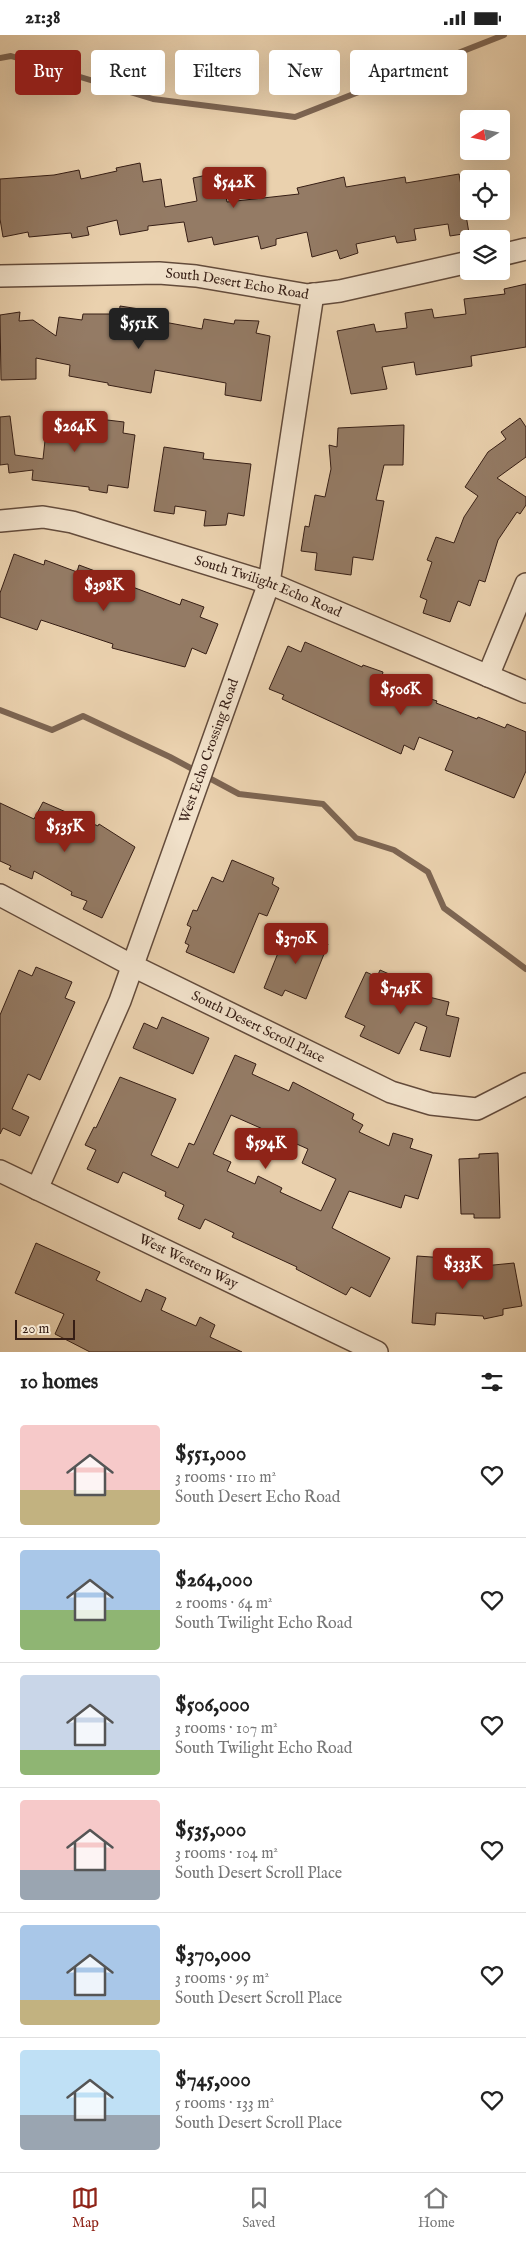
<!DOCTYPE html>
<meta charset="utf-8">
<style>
body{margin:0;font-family:"IM FELL English",serif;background:#f2f2f2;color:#222;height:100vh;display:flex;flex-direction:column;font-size:19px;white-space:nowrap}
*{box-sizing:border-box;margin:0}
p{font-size:16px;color:#767676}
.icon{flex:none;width:28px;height:28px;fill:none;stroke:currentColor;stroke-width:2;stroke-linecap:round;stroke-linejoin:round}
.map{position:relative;height:1317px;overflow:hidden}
.sheet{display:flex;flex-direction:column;background:#fff;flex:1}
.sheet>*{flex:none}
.top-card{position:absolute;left:15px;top:15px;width:496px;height:45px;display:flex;gap:10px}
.needle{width:32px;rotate:260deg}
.tools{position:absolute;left:460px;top:75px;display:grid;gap:10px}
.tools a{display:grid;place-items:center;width:50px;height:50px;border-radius:5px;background:#fff;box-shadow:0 5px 20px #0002;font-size:25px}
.scale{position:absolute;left:15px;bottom:12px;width:60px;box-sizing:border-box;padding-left:5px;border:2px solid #361e15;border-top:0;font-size:14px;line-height:18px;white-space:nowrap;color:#361e15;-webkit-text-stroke:4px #f1e1ca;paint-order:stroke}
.price{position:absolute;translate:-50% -42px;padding:0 11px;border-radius:5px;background:#8f2418;color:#fff;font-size:16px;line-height:32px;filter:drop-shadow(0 1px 2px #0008)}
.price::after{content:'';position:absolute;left:50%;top:30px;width:15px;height:11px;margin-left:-8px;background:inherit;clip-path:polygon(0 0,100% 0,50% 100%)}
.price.on{background:#222;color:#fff}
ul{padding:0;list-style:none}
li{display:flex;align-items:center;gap:15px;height:125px;padding:0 20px}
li+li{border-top:1px solid #e0e0e0}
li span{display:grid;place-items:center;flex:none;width:140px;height:100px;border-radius:5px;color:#555}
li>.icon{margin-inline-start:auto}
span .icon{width:60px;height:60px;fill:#fffc;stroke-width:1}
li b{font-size:21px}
h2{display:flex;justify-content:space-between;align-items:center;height:60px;padding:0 20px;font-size:21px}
.tag{padding:0 18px;border-radius:5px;background:#fff;box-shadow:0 5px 20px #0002;font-size:18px;line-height:45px}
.tag.on{background:#8f2418;color:#fff}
.status{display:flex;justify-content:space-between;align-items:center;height:35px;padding:0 25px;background:#fff;direction:ltr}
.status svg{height:14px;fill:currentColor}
.dock{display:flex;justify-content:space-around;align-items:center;height:70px;border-top:1px solid #e0e0e0;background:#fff;font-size:14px;color:#767676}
.dock a{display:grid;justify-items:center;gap:2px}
.dock .on{color:#8f2418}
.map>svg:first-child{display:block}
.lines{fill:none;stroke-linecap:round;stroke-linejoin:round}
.stream{stroke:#7d6552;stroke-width:6}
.building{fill:#947b65;stroke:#361e15;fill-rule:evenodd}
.street-casing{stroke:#634b3b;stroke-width:24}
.street{stroke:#f1e1ca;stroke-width:21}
.labels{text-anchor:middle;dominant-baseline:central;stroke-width:5;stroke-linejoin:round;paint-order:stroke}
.street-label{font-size:14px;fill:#361e15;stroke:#f1e1ca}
</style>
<div class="status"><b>21:38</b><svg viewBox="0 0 49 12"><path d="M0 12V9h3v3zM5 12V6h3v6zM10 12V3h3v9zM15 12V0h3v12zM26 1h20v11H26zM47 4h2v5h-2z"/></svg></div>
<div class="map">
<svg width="526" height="1317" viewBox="0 0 526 1317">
<rect width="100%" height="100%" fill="#ead1ae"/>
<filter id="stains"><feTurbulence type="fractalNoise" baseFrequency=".004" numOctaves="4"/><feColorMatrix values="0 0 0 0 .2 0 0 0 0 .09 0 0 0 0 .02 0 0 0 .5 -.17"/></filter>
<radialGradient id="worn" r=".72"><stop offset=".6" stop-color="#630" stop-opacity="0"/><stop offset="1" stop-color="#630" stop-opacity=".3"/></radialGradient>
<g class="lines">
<path class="stream" d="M0,23L11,21L153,64L295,82L504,0
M0,675L52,695L83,681L170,722L239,759L323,769L356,803L394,815L428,837L444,873L526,934"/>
</g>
<path class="building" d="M140,128L143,147L161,144L165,172L197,166L193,143L221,137L227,167L299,159L297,153L344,142L346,152L405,142L406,148L459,139L469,198L450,201L448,189L414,194L416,205L397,208L395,201L356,209L358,218L340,224L337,215L312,222L307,197L276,204V210L261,214L258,201L214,210L212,202L188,207L184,187L148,191V195L120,200L117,185L87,192L89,200L72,203L71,198L29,202L28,197L3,202L0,184V144L54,140L79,135L81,144L117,136L116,133Z
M526,249V312L471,321L472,331L416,340L414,327L382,332L387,354L351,359L337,296L374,289L376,297L407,293L405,278L432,274L434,283L466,279L464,264L505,259L504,254Z
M120,271L165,278L164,287L202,294L204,284L234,289L235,285L259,286L256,298L270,301L261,366L225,360L226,348L155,335L151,358L108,350V348L69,341L70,330L36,323V344L1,345L0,280L20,277L19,286L33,285L56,301L59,282L82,285L83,279H119Z
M48,378L124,387L123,398L135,400L128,453L108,450L107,458L89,455V452L32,445L33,435L9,438L8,429L0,430V382L10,381L15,420L43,424Z
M520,383L526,392V422L497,443L526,462V470L520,479L517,477L498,505L485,547L479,545L470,571L458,566L450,587L423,578L427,565L420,562L432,527L427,525L436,502L454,508L464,482L478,461L465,452L488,417L506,404L501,397Z
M404,390L403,430H384L376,465L384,466L373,525L353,522L351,540L315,535L317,518L301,516L305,491L309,492L315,460L325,462L331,434L329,410L337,412L338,393Z
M164,412L204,418L203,424L251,429L244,481L228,478L226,490L204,491L206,476L175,471L174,479L154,476Z
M14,519L44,530L45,525L77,537L79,530L95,536L91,550L127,563L130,551L180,570L182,564L204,572L200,582L218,589L206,619L192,613L185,632L112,613L113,609L41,585L37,595L0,582V558Z
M305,607L362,632L363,630L383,637L382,641L419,651L416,659L437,666L436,668L477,684L478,682L505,693L507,689L526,697V736L514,763L445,735L453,716L419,702L414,715L404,710L401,719L282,664L284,660L269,654L288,611L301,617Z
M43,767L98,791L99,789L135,812L102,883L83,874L87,866L71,860L72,857L34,836L32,844L9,834L11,831L0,826V768L34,784Z
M232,825L274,843L272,849L279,853L267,881L259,878L234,938L186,917L189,910L185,908L191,892L187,890L193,875L197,876L212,842L223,847Z
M288,893L328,909L306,964L285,955L282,961L264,953Z
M36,932L72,947L65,963L75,967L40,1045L28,1039L12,1074L29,1082L20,1101L3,1093L0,1099V980L19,935L32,941Z
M380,935L405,946L401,955L449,967L446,980L459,983L450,1022L420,1015L427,992L415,987L399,1019L360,1001L365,991L345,982L366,937L377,942Z
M162,982L209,1003L193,1039L133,1013L144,988L157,994Z
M235,1020L256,1029L252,1039L289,1056L293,1047L354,1079L352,1084L363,1090L359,1097L389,1111L393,1098L413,1104L410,1113L432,1120L418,1164L405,1160L401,1173L349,1156L332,1193L390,1223L370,1262L351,1252L346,1260L296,1234L297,1232L232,1202L234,1198L205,1184L200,1194L178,1184L184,1170L165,1161L166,1157L123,1137L118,1148L87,1134L96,1115L85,1110L94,1092L96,1093L120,1042L176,1064L151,1120L178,1133L189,1108L194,1110ZM231,1080L308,1114L302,1128L336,1144L321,1176L280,1157L282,1153L258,1141L255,1149L227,1136L231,1127L213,1119Z
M498,1118L500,1183H474V1179H461L459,1124L479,1123V1119Z
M36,1208L100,1237L96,1245L141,1267L146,1254L166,1263L161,1275L196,1291L200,1282L215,1290L210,1302L242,1317H90L55,1299L64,1279L15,1258Z
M417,1221L446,1223L445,1232L463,1233L514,1228L522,1271L503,1274V1280L484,1284L483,1281L436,1278L435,1290L412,1288Z"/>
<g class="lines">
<defs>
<g id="street">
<path d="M501,220L526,214"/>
<path id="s1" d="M0,241L159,238L196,241L308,260L340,256L469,227"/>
<path id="s2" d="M0,486L43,482L72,487L269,548L526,657"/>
<path d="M488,641L526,549"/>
<path id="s3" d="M0,860L133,931L391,1057L431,1069L477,1074L526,1049"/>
<path id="s4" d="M0,1136L377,1317"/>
<path id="s5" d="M37,1154L120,966L269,548L313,259"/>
</g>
</defs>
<use href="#street" class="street-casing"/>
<use href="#street" class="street"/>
</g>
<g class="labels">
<g class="street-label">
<text stroke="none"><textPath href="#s1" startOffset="238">South Desert Echo Road</textPath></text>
<text stroke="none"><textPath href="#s2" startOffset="279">South Twilight Echo Road</textPath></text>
<text stroke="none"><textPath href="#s5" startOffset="471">West Echo Crossing Road</textPath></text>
<text stroke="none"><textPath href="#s3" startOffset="290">South Desert Scroll Place</textPath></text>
<text stroke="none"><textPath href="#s4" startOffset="209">West Western Way</textPath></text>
</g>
</g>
<rect width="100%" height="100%" filter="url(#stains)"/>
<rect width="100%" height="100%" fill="url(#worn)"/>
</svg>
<div class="tools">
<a><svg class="needle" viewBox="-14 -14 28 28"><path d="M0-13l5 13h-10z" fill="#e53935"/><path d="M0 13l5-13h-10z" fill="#767676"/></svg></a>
<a><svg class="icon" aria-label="locate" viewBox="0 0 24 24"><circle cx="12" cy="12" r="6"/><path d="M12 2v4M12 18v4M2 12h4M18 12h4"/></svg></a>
<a><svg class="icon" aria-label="layers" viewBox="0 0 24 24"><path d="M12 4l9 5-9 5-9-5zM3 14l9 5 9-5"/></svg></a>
</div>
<div class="scale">20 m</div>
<b class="price" style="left:234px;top:174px">$542K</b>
<b class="price on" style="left:139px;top:315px">$551K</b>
<b class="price" style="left:75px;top:418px">$264K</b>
<b class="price" style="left:104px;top:577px">$398K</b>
<b class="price" style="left:401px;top:681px">$506K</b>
<b class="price" style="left:65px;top:818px">$535K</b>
<b class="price" style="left:296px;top:930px">$370K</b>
<b class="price" style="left:401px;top:980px">$745K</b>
<b class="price" style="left:266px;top:1135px">$594K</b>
<b class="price" style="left:463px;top:1255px">$333K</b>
<div class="top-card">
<a class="tag on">Buy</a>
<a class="tag">Rent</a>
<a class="tag">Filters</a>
<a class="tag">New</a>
<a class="tag">Apartment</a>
</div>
</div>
<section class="sheet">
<h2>10 homes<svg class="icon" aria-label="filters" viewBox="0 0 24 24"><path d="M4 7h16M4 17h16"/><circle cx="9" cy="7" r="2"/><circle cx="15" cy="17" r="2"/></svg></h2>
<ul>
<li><span style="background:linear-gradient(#f6c9c9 65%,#c2b280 0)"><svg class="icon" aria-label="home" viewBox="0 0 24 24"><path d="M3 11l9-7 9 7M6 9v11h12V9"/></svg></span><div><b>$551,000</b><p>3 rooms · 110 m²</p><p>South Desert Echo Road</p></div><svg class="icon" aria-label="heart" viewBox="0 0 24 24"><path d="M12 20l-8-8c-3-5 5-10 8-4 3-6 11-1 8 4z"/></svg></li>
<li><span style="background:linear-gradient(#a9c7e8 60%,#8fb573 0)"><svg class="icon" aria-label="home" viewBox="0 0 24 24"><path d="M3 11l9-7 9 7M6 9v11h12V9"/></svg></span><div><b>$264,000</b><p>2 rooms · 64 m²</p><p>South Twilight Echo Road</p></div><svg class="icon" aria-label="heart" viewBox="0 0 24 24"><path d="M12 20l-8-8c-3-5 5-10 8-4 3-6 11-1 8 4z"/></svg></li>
<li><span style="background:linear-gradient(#c9d6e8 75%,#8fb573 0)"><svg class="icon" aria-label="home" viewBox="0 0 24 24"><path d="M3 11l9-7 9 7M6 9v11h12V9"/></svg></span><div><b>$506,000</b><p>3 rooms · 107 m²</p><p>South Twilight Echo Road</p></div><svg class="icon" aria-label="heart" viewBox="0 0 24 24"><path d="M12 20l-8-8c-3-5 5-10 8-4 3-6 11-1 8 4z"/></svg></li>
<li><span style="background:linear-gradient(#f6c9c9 70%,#9aa5b1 0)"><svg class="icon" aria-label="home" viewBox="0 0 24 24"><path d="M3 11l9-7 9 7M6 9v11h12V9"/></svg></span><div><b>$535,000</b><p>3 rooms · 104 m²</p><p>South Desert Scroll Place</p></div><svg class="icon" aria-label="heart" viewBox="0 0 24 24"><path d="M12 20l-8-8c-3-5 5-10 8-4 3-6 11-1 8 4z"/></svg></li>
<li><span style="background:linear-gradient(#a9c7e8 75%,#c2b280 0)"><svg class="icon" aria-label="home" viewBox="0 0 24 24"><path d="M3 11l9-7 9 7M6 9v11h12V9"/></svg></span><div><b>$370,000</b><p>3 rooms · 95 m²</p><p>South Desert Scroll Place</p></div><svg class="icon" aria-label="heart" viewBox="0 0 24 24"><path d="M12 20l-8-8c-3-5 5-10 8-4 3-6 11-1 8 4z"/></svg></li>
<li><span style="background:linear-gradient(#bfe0f5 65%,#9aa5b1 0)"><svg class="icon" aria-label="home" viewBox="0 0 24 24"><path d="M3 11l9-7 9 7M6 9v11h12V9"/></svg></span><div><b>$745,000</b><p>5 rooms · 133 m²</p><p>South Desert Scroll Place</p></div><svg class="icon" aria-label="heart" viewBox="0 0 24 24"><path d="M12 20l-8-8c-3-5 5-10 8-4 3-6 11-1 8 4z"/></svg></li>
</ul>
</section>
<nav class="dock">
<a class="on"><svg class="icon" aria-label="map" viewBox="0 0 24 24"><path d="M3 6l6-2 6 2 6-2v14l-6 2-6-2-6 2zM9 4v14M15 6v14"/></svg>Map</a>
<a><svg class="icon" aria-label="saved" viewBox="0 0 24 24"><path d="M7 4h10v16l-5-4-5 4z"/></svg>Saved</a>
<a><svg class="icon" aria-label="home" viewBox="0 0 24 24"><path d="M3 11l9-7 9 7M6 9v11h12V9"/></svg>Home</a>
</nav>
